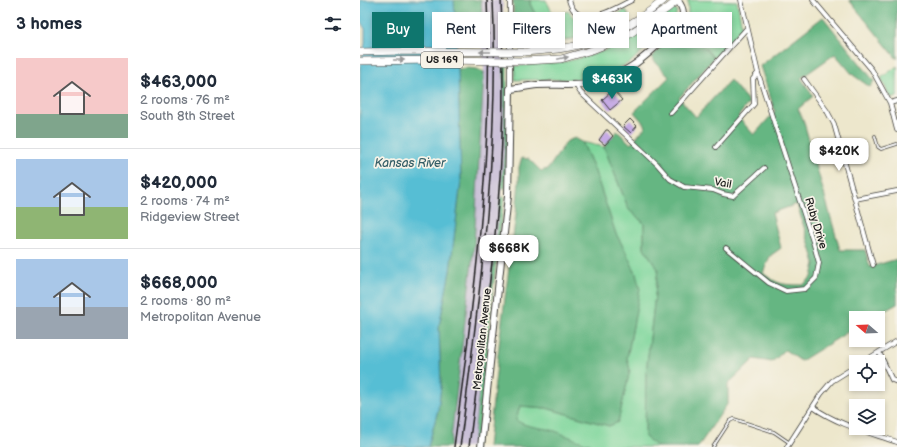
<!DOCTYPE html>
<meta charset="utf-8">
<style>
body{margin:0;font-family:"Balsamiq Sans",sans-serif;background:#f6f6f7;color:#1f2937;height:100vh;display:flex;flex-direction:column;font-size:15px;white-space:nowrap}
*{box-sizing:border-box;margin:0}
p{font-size:13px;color:#747a83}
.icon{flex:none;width:22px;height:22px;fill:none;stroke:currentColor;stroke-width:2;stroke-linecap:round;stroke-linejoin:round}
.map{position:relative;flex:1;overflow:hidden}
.drawer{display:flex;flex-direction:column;background:#fff;width:360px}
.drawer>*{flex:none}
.hud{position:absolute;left:12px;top:12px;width:380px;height:36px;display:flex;gap:8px}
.needle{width:26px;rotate:289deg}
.fabs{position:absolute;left:489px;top:311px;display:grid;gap:8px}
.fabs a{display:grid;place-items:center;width:36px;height:36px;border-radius:0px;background:#fff;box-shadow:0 2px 6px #0003;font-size:20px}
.price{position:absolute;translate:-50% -34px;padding:0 9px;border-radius:8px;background:#fff;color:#222;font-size:13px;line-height:26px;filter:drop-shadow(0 1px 2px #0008)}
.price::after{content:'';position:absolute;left:50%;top:24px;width:12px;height:9px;margin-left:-6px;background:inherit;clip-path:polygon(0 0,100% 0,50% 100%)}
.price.active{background:#0f766e;color:#fff}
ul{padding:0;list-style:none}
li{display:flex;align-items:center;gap:12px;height:100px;padding:0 16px}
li+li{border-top:1px solid #e0e1e3}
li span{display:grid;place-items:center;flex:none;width:112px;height:80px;border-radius:0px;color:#555}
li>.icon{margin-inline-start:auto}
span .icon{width:48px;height:48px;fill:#fffc;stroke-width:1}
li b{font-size:17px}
h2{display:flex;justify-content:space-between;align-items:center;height:48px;padding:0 16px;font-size:17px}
.pill{padding:0 14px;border-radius:0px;background:#fff;box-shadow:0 2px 6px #0003;font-size:14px;line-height:36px}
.pill.active{background:#0f766e;color:#fff}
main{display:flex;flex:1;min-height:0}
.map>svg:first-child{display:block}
.industrial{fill:#c9bfd7}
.green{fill:#7cd59a;stroke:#4c785b}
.forest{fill:#65b682;stroke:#40694f;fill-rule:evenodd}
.water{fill:#56bed4;stroke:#396d78}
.building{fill:#c6aae5}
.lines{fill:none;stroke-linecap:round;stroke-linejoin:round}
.service-casing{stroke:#3b3a36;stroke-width:3.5}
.minor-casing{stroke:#3b3a36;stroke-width:5.5}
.secondary-casing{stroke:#3b3a36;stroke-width:8}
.primary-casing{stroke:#3b3a36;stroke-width:8}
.service{stroke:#fff;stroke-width:2}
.minor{stroke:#fff;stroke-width:4}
.secondary{stroke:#fff;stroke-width:6}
.primary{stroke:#fff;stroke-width:7}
.rail{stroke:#1c1c1c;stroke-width:1.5}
.primary-bridge-casing{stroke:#3b3a36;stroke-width:8;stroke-linecap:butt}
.primary-bridge{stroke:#fff;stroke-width:7}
.oneway{fill:#999}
.labels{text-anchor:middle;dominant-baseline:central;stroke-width:3.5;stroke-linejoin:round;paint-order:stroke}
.shield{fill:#f7f3e8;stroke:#5e5c59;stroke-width:1}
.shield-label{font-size:10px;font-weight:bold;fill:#1c1c1c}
.street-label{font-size:11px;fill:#1c1c1c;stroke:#f7f3e8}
.water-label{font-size:12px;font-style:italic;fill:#335d66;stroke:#f7f3e8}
</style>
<main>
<section class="drawer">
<h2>3 homes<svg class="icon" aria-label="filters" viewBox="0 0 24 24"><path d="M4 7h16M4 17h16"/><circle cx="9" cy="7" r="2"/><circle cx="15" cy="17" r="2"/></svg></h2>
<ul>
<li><span style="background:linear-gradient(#f6c9c9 70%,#7fa58c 0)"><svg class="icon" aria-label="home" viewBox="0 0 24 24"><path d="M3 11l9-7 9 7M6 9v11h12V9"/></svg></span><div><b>$463,000</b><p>2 rooms · 76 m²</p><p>South 8th Street</p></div></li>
<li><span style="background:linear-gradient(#a9c7e8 60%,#8fb573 0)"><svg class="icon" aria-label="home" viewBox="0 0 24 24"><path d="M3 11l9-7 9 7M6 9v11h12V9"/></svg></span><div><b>$420,000</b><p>2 rooms · 74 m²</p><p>Ridgeview Street</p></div></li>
<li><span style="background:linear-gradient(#a9c7e8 60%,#9aa5b1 0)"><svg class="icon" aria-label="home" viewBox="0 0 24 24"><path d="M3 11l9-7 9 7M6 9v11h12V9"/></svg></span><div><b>$668,000</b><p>2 rooms · 80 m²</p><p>Metropolitan Avenue</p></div></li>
</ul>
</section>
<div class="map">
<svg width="537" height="447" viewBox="0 0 537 447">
<rect width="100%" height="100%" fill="#f7f3e8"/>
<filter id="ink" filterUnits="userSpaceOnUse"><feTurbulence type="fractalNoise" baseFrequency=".025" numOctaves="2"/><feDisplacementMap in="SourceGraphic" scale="8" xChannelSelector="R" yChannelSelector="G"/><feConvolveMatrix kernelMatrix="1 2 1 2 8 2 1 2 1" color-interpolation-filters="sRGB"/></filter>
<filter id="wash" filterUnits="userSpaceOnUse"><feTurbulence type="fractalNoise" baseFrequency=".012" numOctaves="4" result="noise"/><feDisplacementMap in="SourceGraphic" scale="16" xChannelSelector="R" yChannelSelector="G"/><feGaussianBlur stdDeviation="0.9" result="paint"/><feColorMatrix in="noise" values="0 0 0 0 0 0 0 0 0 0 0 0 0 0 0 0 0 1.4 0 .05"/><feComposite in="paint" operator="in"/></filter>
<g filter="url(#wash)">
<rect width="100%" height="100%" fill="#ede7cc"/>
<path class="industrial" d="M121,0H143L145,144L140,206L113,447H90L114,245L124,72Z"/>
<path class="green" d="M170,0H186L194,16L208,11C226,36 244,20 266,10L269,16C259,22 248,28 237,32C214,40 191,43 166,44L165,33L173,35L182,27L170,4Z
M328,0L377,1L382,27L354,58L323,24L328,15Z
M314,9L317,10L315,20L271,62L247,74L228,79L155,80V66L204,62L228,56L257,46L278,34Z
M144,64H147V140L145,188H142L145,144Z
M537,66V97H530L521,78Z
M222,142L244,147L269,210L284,223V248L298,269L286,373L285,437L298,447H238L219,442L194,431L163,425L155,420L160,406L186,408L249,426L258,422L270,370L267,358L275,315L276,274L265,250L256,234L233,166Z
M141,197H144L132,297L124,387L116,447H113Z"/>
<path class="forest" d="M94,0H121L123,32L122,45L114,46L96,43Z
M153,0H170V4L182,27L173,35L165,33L166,44L154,45Z
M489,0H537V59Z
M463,17L514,81L510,87L493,75L475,54L441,78L453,96L438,109L443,119L480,250H505L510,267L537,259V304L512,318H496V327L441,361L425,350L412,362L394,359L368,384V403L338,447H298L285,437L286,373L298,269L284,248V223L269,210L244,147L257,131L271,144L286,126L274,112L309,77L291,57L323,24L354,58L319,98L336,117L370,80L389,102L378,117L394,135L415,111L400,66ZM437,204L455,263L452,277L443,285C424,285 418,285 403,273L410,256L421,248L412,213Z
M107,68L117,69L124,72L114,245L90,447H68L78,410L81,387L79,326L90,271L101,181L98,69Z
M215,138L222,142L233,166L256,234L265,250L276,274L280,289L267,358L270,370L258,422L249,426L186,408L160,406L156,420C167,428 182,427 195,431C208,436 220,442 233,445V447H128L140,336L156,214L159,181V167L162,158L169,159L181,171L188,169L207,141Z"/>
<path class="water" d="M0,0H94L98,69L101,181L90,271L79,326L81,387L78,410L68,447H0V67L5,43V29L0,21Z"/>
<g id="blocks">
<path class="building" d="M253,90L262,100L250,110L242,100Z
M270,119L277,126L271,133L263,126Z
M246,130H248L253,136L245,145L239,140Z"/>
</g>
</g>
<g filter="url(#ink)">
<use href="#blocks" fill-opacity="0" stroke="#3b3a36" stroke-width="1"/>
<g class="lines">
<defs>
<path id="service" d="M515,136L518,147L521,149L537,144
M353,447L370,421L374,419L414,432L430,443"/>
<path id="minor" d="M209,0C218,33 253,9 272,0
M453,0L512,70L530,103L537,130
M444,79L467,111L474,124L513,265
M216,85L220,92L297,164L310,179L324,187L353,190L363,194L373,196L404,168
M150,89V0
M530,103L537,101
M311,113L387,28
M356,147L394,104L393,79L398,73
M495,199L537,191
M366,248L409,283L426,291L445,289L456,278L459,263L454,245L398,73L381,0
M519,352L532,380L537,382
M503,362L537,341
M453,407C478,425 508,432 537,442
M427,447L461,394L472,381L496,366"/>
<path id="secondary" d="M121,447L148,196L150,89C159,88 168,86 177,85C194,84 210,86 226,84C261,80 286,57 310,33C321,22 329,14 317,0"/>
<path id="primary" d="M164,52C176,51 187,50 198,49C237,44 274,25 304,0
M164,61L201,59L232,50L265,37L308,8L318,0"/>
</defs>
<use href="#service" class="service-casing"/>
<use href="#minor" class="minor-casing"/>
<use href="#secondary" class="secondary-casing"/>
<use href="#primary" class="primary-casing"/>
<use href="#service" class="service"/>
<use href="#minor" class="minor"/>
<use href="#secondary" class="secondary"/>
<use href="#primary" class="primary"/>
<path class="rail" d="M94,447C114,299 134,150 127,0
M100,447C119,299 140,150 133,0
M109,447C119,366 131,285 138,203C144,136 144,67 141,0"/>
<defs>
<path id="primary-bridge" d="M0,52L43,51L164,52
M0,61L78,60L164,61"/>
</defs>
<use href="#primary-bridge" class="primary-bridge-casing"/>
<use href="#primary-bridge" class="primary-bridge"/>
</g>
<defs><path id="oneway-solid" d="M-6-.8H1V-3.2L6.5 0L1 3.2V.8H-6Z"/></defs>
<g class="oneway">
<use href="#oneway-solid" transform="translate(125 52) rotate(180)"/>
<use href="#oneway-solid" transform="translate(203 58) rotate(-12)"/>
<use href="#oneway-solid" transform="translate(39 60)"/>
</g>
</g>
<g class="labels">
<rect class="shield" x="61" y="52" width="42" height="16" rx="3"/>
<g class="shield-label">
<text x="82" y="60">US 169</text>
</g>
<g class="street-label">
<text transform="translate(363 183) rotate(10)">Vail</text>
<text transform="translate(456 223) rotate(73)">Ruby Drive</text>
<text transform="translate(122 339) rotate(-84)">Metropolitan Avenue</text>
</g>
<g class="water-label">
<text x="50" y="163">Kansas River</text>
</g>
</g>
</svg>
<div class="fabs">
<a><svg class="needle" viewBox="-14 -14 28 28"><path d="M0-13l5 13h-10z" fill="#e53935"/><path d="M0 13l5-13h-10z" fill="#747a83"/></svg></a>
<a><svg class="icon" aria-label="locate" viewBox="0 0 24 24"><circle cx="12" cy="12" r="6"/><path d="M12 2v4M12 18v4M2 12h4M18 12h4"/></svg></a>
<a><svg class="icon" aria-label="layers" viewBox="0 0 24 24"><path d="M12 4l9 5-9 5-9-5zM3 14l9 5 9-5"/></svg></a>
</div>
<b class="price active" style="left:252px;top:100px">$463K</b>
<b class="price" style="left:479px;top:172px">$420K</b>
<b class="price" style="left:149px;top:269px">$668K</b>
<div class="hud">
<a class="pill active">Buy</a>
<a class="pill">Rent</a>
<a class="pill">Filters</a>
<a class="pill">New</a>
<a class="pill">Apartment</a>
</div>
</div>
</main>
